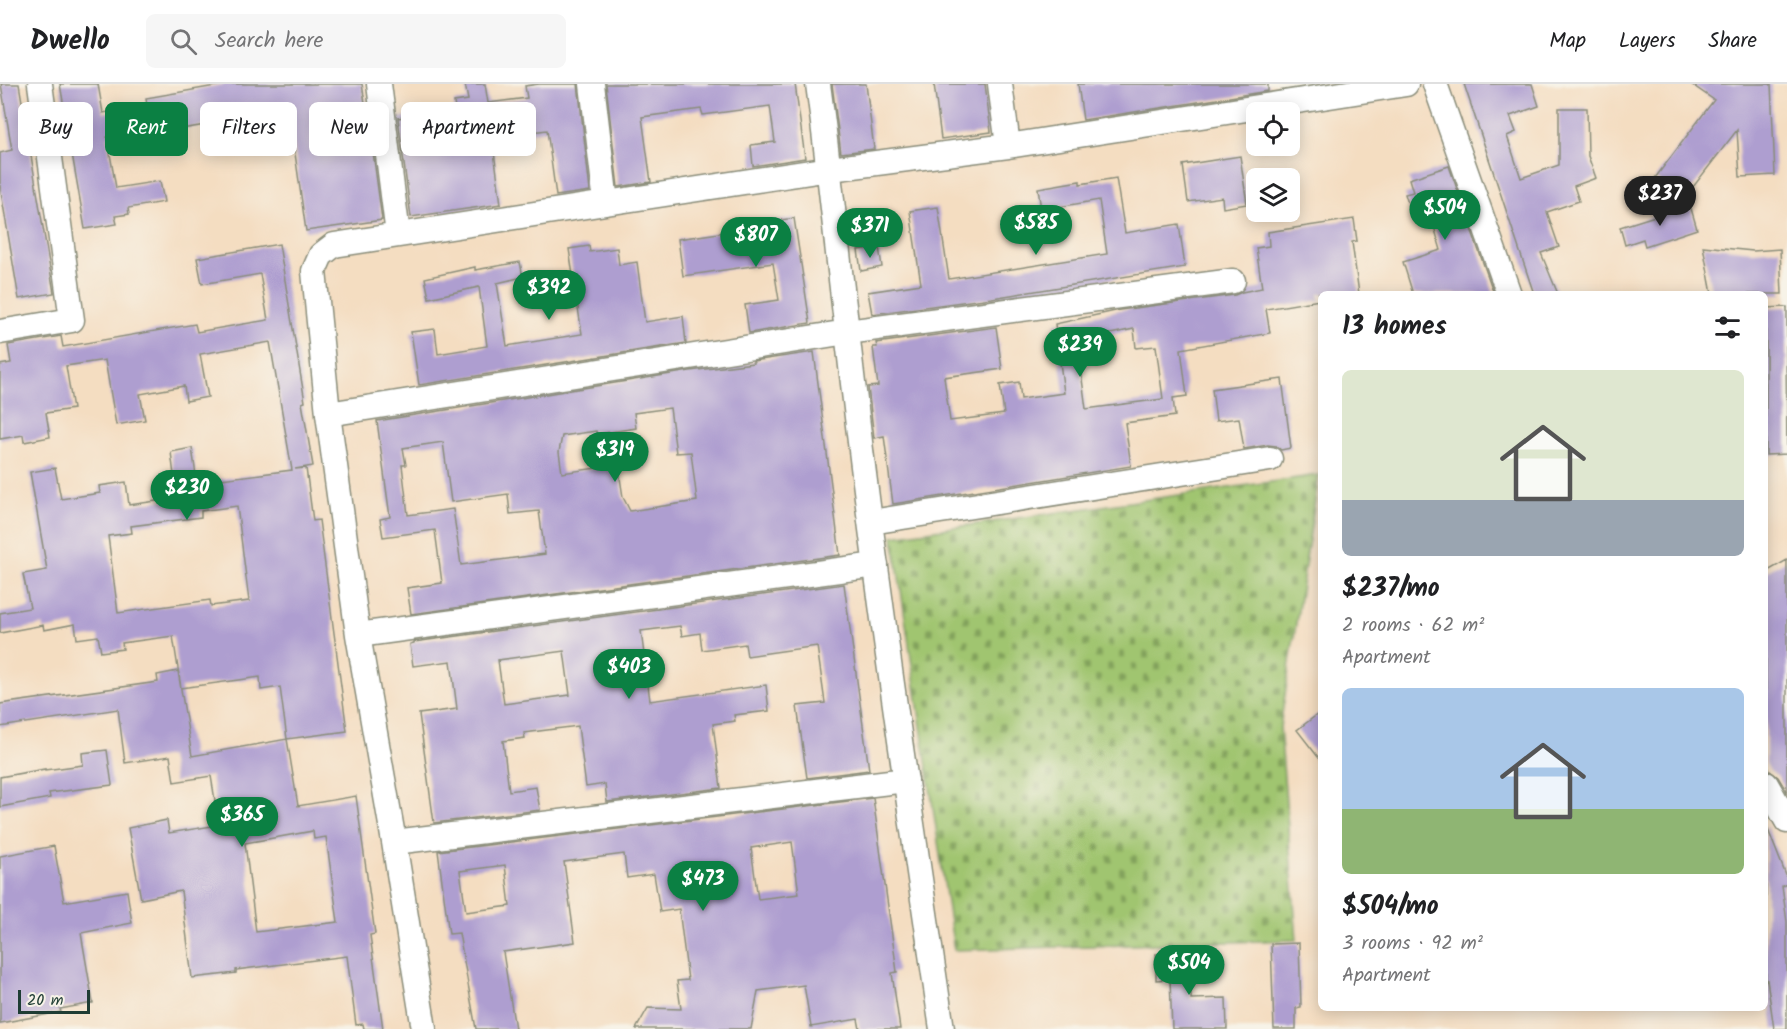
<!DOCTYPE html>
<meta charset="utf-8">
<style>
body{margin:0;font-family:Kalam,sans-serif;background:#f6f6f6;color:#202124;height:100vh;display:flex;flex-direction:column;font-size:22px;white-space:nowrap}
*{box-sizing:border-box;margin:0}
p{font-size:20px;color:#757577}
.icon{flex:none;width:33px;height:33px;fill:none;stroke:currentColor;stroke-width:2;stroke-linecap:round;stroke-linejoin:round}
.map{position:relative;flex:1;overflow:hidden}
.sheet{position:absolute;left:1318px;top:207px;width:450px;height:720px;display:flex;flex-direction:column;background:#fff;border-radius:9px;box-shadow:0 3px 15px #0003}
.sheet>*{flex:none}
.top-card{position:absolute;left:18px;top:18px;width:570px;height:54px;display:flex;gap:12px}
.controls{position:absolute;left:1246px;top:18px;display:grid;gap:12px}
.controls a{display:grid;place-items:center;width:54px;height:54px;border-radius:9px;background:#fff;box-shadow:0 3px 15px #0003;font-size:30px}
.scale{position:absolute;left:18px;bottom:15px;width:72px;box-sizing:border-box;padding-left:6px;border:3px solid #1f3d34;border-top:0;font-size:16px;line-height:21px;white-space:nowrap;color:#1f3d34;-webkit-text-stroke:4px #f7f3e8;paint-order:stroke}
.price{position:absolute;translate:-50% -51px;padding:0 14px;border-radius:21px;background:#0b8043;color:#fff;font-size:20px;line-height:39px;filter:drop-shadow(0 2px 3px #0008)}
.price::after{content:'';position:absolute;left:50%;top:36px;width:18px;height:14px;margin-left:-9px;background:inherit;clip-path:polygon(0 0,100% 0,50% 100%)}
.price.on{background:#222;color:#fff}
ul{padding:0;list-style:none}
li{display:grid;align-content:center;gap:12px;height:318px;padding:0 24px}
li span{display:grid;place-items:center;height:186px;border-radius:9px;color:#555}
li>.icon{margin-inline-start:auto}
span .icon{width:108px;height:108px;fill:#fffc;stroke-width:1}
li b{font-size:26px}
h2{display:flex;justify-content:space-between;align-items:center;height:72px;padding:0 24px;font-size:26px}
.tag{padding:0 21px;border-radius:9px;background:#fff;box-shadow:0 3px 15px #0003;font-size:21px;line-height:54px}
.tag.on{background:#0b8043;color:#fff}
header{display:flex;align-items:center;gap:36px;box-sizing:border-box;height:84px;padding:0 30px;background:#fff;border-bottom:2px solid #e0e0e0}
header strong{font-size:28px}
nav{display:flex;gap:33px;margin-inline-start:auto;font-size:21px}
.search{width:420px;height:54px;background:#f6f6f6;display:flex;align-items:center;gap:15px;box-sizing:border-box;padding:0 21px;border-radius:9px;color:#757577;font-size:22px}
.map>svg:first-child{display:block}
.cemetery{fill:url(#cemetery-stones);stroke:#608152;stroke-width:1.5}
.building{fill:#ae9ed0;fill-rule:evenodd}
.lines{fill:none;stroke-linecap:round;stroke-linejoin:round}
.street-casing{stroke:#8a8d7a;stroke-width:27}
.street{stroke:#fff;stroke-width:24}
</style>
<header>
<strong>Dwello</strong>
<div class="search"><svg class="icon" aria-label="search" viewBox="0 0 24 24"><circle cx="10" cy="10" r="6"/><path d="M15 15l6 6"/></svg>Search here</div>
<nav><a>Map</a><a>Layers</a><a>Share</a></nav>
</header>
<div class="map">
<svg width="1787" height="945" viewBox="0 0 1787 945">
<defs>
<pattern id="cemetery-stones" width="16" height="16" patternUnits="userSpaceOnUse" patternTransform="scale(1.5)"><rect width="16" height="16" fill="#a0c56f"/><path d="M2 7V4a2 2 0 0 1 4 0v3zM10 15v-3a2 2 0 0 1 4 0v3z" fill="#82a15c"/></pattern>
</defs>
<rect width="100%" height="100%" fill="#f7f3e8"/>
<filter id="ink" filterUnits="userSpaceOnUse"><feTurbulence type="fractalNoise" baseFrequency=".0167" numOctaves="2"/><feDisplacementMap in="SourceGraphic" scale="12" xChannelSelector="R" yChannelSelector="G"/><feConvolveMatrix kernelMatrix="1 2 1 2 8 2 1 2 1" color-interpolation-filters="sRGB"/></filter>
<filter id="wash" filterUnits="userSpaceOnUse"><feTurbulence type="fractalNoise" baseFrequency=".008" numOctaves="4" result="noise"/><feDisplacementMap in="SourceGraphic" scale="24" xChannelSelector="R" yChannelSelector="G"/><feGaussianBlur stdDeviation="1.35" result="paint"/><feColorMatrix in="noise" values="0 0 0 0 0 0 0 0 0 0 0 0 0 0 0 0 0 1.4 0 .05"/><feComposite in="paint" operator="in"/></filter>
<g filter="url(#wash)">
<rect width="100%" height="100%" fill="#f4ddc1"/>
<path class="cemetery" d="M1319,391L1280,643L1297,856L954,866L893,452Z"/>
<g id="blocks">
<path class="building" d="M1,0H19L54,209L19,215L0,102V69L12,66Z
M60,0H98L103,29L147,22L146,14L227,0H362L368,38H369L382,136L306,147L289,27L152,50L151,46L107,53L116,104L160,97L164,118L128,124L129,130L115,132L117,140L85,145Z
M465,0H485L488,19L527,14L525,2L539,0H578L590,107L556,112L547,46L492,53L501,120L411,133L398,34L455,25L454,18L468,16Z
M606,0H795L805,74L753,82L751,61L775,58L770,22L703,31L701,25L642,33L651,98L618,103Z
M832,0H866L874,65L841,69Z
M934,0H985L991,48L941,55Z
M1078,0H1268V7L1083,36Z
M1464,0H1532L1539,22L1510,32L1516,48L1507,52L1521,94L1559,81V24H1587L1588,72L1596,94L1574,102L1579,117L1547,128L1559,163L1541,169L1558,210H1534Z
M1691,0H1771L1775,91L1740,93L1737,46L1683,116L1655,94L1714,16Z
M1240,72L1247,120L1223,124L1222,113L1188,118L1183,81Z
M1449,82L1494,210H1413L1403,178L1441,166L1430,129L1413,135L1405,110L1413,108L1409,95Z
M1116,94L1125,149L1179,140L1185,183L992,214L872,230L868,208L921,200L910,127L938,123L949,195L1107,170L1099,116L1041,126L1038,104L1080,97V100Z
M1690,121L1697,145L1645,162L1643,155L1625,161L1620,143Z
M794,134L810,239L749,249L745,221L779,216L773,179L683,192L678,155L768,142L767,138Z
M1354,135L1357,157L1352,158L1359,210H1319L1320,216L1266,225L1270,249L1181,265L1187,312L1173,314L1175,332L1125,339L1131,382L893,420L884,352L874,354L868,303L878,302L873,263H877L876,259L996,243L1002,285L944,293L950,337L1004,330L1000,301L1019,298L1021,315L1064,309L1055,240L1120,226L1235,211L1242,208L1262,204L1256,164L1269,162L1268,148ZM1134,245L1136,264L1156,262L1163,315L1086,325L1077,257Z
M279,160L305,318L302,319L313,382L295,385L306,384L313,437L319,436L347,647L287,655L280,603L261,606L260,593L181,604L173,552L122,559L123,565L101,568L98,552L77,555L75,540L44,546L43,541L0,549V529L30,524L23,490L47,486L30,388L55,384L61,415L100,409L99,402L126,398L129,421L177,414L171,368L192,364L197,398L292,386L270,258L200,270L208,313L186,317L184,302L140,310L145,336L116,341L105,276L66,282L73,325L46,329L50,353L24,358L23,351L0,355V281L11,279L8,261L61,252L63,263L195,240L197,248L268,236L260,190L202,200L197,174ZM237,422L249,517L211,522L210,516L118,529L108,452L132,449L131,442L201,433V427Z
M589,162L590,168L617,164L619,181L637,178L645,238L683,232L686,259L419,301L411,248L435,245L438,270L487,262L479,203L429,214L425,194L475,183V186L520,178L523,193L497,199L507,262L582,250L569,165Z
M1703,162L1753,167L1780,165L1782,210H1712Z
M879,163L882,183L861,187L858,166Z
M1787,223V262H1786L1787,370L1766,371V224Z
M814,268L840,471L411,530L407,504L442,499L435,446L383,453L380,435L390,433L377,337L690,287L753,279V277ZM670,324L676,369L691,368L697,417L630,427L623,413L618,381L562,389L559,368L562,352L596,347L597,350L636,344L634,329ZM443,358L451,418L508,410L510,430L539,427L545,470L461,481L453,425L408,431L402,381H406L403,364Z
M1282,295L1291,364L1281,366L1276,362L1268,361L1244,365L1239,334L1216,337L1212,305Z
M1787,476V708L1778,693L1770,687L1766,679V488Z
M844,500L869,686L807,694L797,622L825,619L817,562L747,572L745,560L702,566L700,549L682,552L680,542L641,547L650,617L766,601L769,627L734,631L735,637L713,640L721,704L607,718L605,700L586,703L578,642L524,649L525,654L503,657L509,707L536,703L540,726L434,739L419,630L457,625L451,577L413,582L410,560L414,559V558ZM564,567L570,611L504,620L498,576Z
M178,587L192,672L287,655L298,722L356,712L375,850L370,851L383,945H364L363,940L356,941L347,872L236,886V889L192,894L181,807L141,815L128,744L167,736L169,749L219,741L211,692L174,698L170,672L125,679L118,625L0,643V620L158,598L157,591ZM313,747L314,755L326,753L338,838L256,848L245,759Z
M1322,627V678L1297,646Z
M107,666L112,701L49,709L50,714L0,723V693L45,685V686L83,681L82,669Z
M873,714L897,888L892,889L900,945H860L858,935L811,943L804,901L758,907L751,945H636L648,924L681,925L677,897L688,896L679,825L660,828L654,790L627,794L624,770L564,778L575,858L503,868L515,945H476L459,849L449,850L438,767ZM792,758L799,810L758,815L751,764ZM505,781L510,822L466,828L460,787Z
M1766,743H1767L1787,794V800L1782,802L1787,838V945H1774L1767,896L1766,897Z
M54,762L64,818L127,807L132,839L81,849L93,919L60,925L61,928L0,939V772Z
M1299,859L1301,923L1296,924V945H1274L1271,860Z
M1190,869L1191,915L1226,914L1227,945H1172L1170,895L1156,896V870Z"/>
</g>
</g>
<g filter="url(#ink)">
<use href="#blocks" fill-opacity="0" stroke="#8a8d7a" stroke-width="1.5"/>
<g class="lines">
<defs>
<path id="street" d="M379,0L398,151
M592,0L606,119L830,85L1008,62L1406,0
M818,0C829,82 837,165 847,247C873,481 908,713 942,945
M1000,0L1008,62
M1435,0L1509,210
M0,248L72,236L40,0
M328,330L847,248L1233,197
M871,438L1270,375
M358,551L876,481
M1766,700L1787,737
M394,758L906,696
M424,945L394,758L358,551L328,330L314,187L321,171L334,161L606,119"/>
</defs>
<use href="#street" class="street-casing"/>
<use href="#street" class="street"/>
</g>
</g>
</svg>
<div class="controls">
<a><svg class="icon" aria-label="locate" viewBox="0 0 24 24"><circle cx="12" cy="12" r="6"/><path d="M12 2v4M12 18v4M2 12h4M18 12h4"/></svg></a>
<a><svg class="icon" aria-label="layers" viewBox="0 0 24 24"><path d="M12 4l9 5-9 5-9-5zM3 14l9 5 9-5"/></svg></a>
</div>
<div class="scale">20 m</div>
<b class="price on" style="left:1660px;top:143px">$237</b>
<b class="price" style="left:1445px;top:157px">$504</b>
<b class="price" style="left:1036px;top:172px">$585</b>
<b class="price" style="left:870px;top:175px">$371</b>
<b class="price" style="left:756px;top:184px">$807</b>
<b class="price" style="left:549px;top:237px">$392</b>
<b class="price" style="left:1080px;top:294px">$239</b>
<b class="price" style="left:615px;top:399px">$319</b>
<b class="price" style="left:187px;top:437px">$230</b>
<b class="price" style="left:629px;top:616px">$403</b>
<b class="price" style="left:242px;top:764px">$365</b>
<b class="price" style="left:703px;top:828px">$473</b>
<b class="price" style="left:1189px;top:912px">$504</b>
<div class="top-card">
<a class="tag">Buy</a>
<a class="tag on">Rent</a>
<a class="tag">Filters</a>
<a class="tag">New</a>
<a class="tag">Apartment</a>
</div>
<section class="sheet">
<h2>13 homes<svg class="icon" aria-label="filters" viewBox="0 0 24 24"><path d="M4 7h16M4 17h16"/><circle cx="9" cy="7" r="2"/><circle cx="15" cy="17" r="2"/></svg></h2>
<ul>
<li><span style="background:linear-gradient(#dfe7d0 70%,#9aa5b1 0)"><svg class="icon" aria-label="home" viewBox="0 0 24 24"><path d="M3 11l9-7 9 7M6 9v11h12V9"/></svg></span><div><b>$237/mo</b><p>2 rooms · 62 m²</p><p>Apartment</p></div></li>
<li><span style="background:linear-gradient(#a9c7e8 65%,#8fb573 0)"><svg class="icon" aria-label="home" viewBox="0 0 24 24"><path d="M3 11l9-7 9 7M6 9v11h12V9"/></svg></span><div><b>$504/mo</b><p>3 rooms · 92 m²</p><p>Apartment</p></div></li>
</ul>
</section>
</div>
